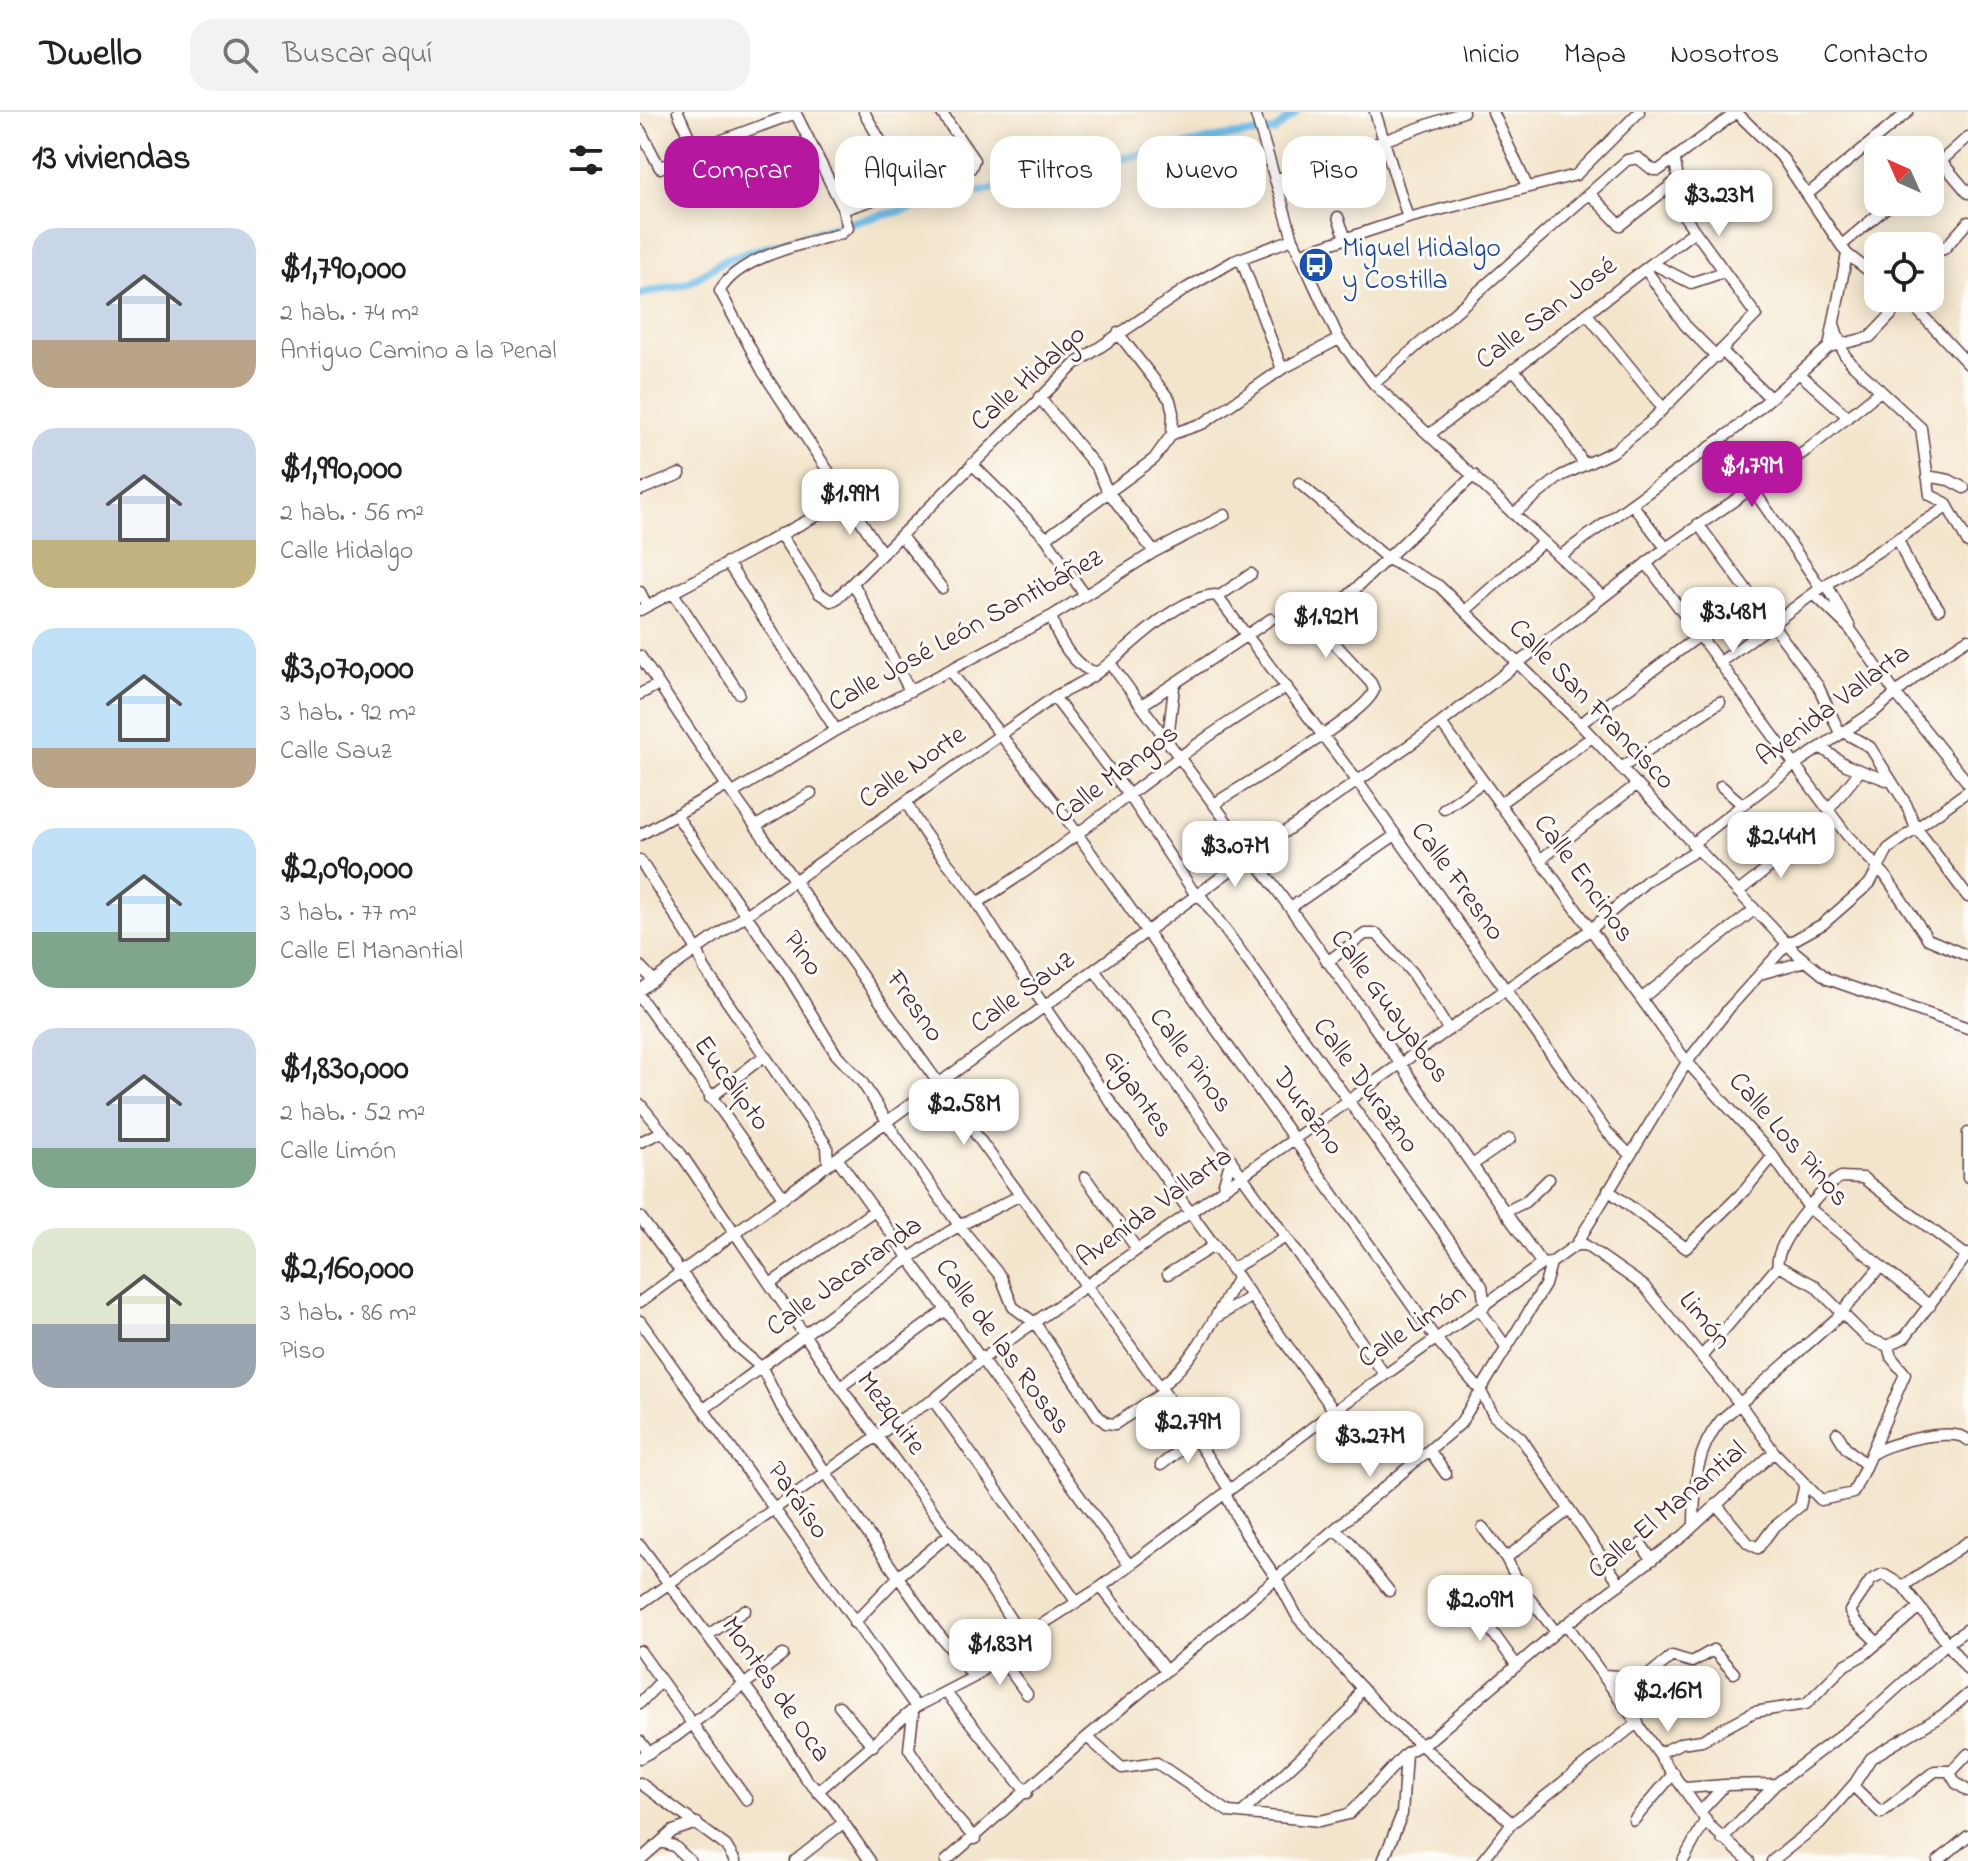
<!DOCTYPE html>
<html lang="es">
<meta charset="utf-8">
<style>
body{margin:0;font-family:"Indie Flower",sans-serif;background:#f2f2f2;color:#222;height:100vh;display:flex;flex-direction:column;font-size:30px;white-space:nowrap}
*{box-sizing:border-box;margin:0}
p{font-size:26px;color:#767676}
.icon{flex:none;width:44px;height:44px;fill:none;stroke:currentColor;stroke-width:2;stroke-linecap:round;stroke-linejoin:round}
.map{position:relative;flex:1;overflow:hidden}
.side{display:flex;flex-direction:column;background:#fff;width:640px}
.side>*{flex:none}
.hud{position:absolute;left:24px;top:24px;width:760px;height:72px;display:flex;gap:16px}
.needle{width:52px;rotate:315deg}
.buttons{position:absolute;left:1224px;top:24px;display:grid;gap:16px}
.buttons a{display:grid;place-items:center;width:80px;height:80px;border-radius:16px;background:#fff;box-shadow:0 4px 20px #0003;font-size:40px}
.price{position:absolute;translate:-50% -68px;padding:0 18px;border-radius:16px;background:#fff;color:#222;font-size:26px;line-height:52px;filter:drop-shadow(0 2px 4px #0008)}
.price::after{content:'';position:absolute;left:50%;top:48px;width:24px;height:18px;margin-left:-12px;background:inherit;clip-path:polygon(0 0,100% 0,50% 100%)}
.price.current{background:#b5179e;color:#fff}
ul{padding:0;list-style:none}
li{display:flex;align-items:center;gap:24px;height:200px;padding:0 32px}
li span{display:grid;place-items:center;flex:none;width:224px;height:160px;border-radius:24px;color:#555}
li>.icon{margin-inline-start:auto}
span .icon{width:96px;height:96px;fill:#fffc;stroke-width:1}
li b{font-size:34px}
h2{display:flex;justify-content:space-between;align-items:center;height:96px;padding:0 32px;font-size:34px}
.chip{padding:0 28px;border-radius:24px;background:#fff;box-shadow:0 4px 20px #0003;font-size:28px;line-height:72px}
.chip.current{background:#b5179e;color:#fff}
header{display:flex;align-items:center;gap:48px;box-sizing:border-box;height:112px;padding:0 40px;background:#fff;border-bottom:2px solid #e0e0e0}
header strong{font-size:38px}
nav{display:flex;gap:44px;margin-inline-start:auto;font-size:28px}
.search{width:560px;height:72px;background:#f2f2f2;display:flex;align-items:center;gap:20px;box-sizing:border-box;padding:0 28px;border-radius:24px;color:#767676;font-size:30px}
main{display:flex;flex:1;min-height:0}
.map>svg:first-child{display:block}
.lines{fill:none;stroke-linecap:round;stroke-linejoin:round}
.canal{stroke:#70bdea;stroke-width:8}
.street-casing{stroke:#633d43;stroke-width:13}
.street{stroke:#fff;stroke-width:10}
.labels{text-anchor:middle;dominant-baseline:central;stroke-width:6;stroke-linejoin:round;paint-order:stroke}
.transit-label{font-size:28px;fill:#164399;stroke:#fdfcf7;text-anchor:start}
.street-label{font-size:28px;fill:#4a1f2b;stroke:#fdfcf7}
</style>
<header>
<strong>Dwello</strong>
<div class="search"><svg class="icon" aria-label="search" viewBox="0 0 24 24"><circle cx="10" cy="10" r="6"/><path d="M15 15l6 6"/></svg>Buscar aquí</div>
<nav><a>Inicio</a><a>Mapa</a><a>Nosotros</a><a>Contacto</a></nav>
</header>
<main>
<section class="side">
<h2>13 viviendas<svg class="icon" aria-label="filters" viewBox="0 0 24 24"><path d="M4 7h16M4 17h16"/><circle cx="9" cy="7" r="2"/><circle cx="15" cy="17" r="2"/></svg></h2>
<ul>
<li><span style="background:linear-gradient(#c9d6e8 70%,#b9a48a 0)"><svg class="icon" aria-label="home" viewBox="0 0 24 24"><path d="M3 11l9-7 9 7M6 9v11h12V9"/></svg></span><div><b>$1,790,000</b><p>2 hab. · 74 m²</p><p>Antiguo Camino a la Penal</p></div></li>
<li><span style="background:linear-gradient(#c9d6e8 70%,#c2b280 0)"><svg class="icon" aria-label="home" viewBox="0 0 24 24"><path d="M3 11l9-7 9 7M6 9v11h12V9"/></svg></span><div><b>$1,990,000</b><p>2 hab. · 56 m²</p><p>Calle Hidalgo</p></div></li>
<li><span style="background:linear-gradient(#bfe0f5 75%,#b9a48a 0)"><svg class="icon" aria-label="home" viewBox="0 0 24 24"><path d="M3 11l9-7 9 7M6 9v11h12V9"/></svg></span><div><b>$3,070,000</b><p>3 hab. · 92 m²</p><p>Calle Sauz</p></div></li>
<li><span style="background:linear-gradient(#bfe0f5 65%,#7fa58c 0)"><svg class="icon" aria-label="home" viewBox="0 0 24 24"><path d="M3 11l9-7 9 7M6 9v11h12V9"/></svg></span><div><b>$2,090,000</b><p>3 hab. · 77 m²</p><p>Calle El Manantial</p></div></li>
<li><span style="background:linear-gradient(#c9d6e8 75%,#7fa58c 0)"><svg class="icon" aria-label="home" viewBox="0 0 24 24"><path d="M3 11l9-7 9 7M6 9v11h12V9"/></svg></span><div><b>$1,830,000</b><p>2 hab. · 52 m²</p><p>Calle Limón</p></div></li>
<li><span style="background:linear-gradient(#dfe7d0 60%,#9aa5b1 0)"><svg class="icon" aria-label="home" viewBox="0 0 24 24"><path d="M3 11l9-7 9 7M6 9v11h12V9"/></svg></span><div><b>$2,160,000</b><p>3 hab. · 86 m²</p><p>Piso</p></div></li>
</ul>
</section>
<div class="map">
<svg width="1328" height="1749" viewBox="0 0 1328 1749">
<rect width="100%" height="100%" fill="#fdfcf7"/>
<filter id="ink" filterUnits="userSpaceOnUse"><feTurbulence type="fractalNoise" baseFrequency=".0125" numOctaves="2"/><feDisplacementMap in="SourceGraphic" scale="16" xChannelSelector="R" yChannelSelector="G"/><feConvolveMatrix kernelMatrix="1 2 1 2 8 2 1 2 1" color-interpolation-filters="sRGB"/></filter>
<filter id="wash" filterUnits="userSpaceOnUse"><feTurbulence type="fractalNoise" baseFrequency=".006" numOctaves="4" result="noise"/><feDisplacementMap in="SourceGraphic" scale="32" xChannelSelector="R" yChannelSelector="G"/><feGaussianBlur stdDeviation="1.8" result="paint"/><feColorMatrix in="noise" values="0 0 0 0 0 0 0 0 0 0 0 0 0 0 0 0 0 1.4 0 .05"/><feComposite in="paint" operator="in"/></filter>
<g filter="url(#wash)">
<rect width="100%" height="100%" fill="#f3e5cc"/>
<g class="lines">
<path class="canal" d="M0,182L48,171L88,146L213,110L490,45L582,25L634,19L656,0"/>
</g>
</g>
<g filter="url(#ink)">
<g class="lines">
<defs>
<path id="street" d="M38,0L55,38
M155,0L202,94L208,116L200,122C166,131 97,145 80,179L123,260L242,441
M224,0L268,77
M615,0L653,127L699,227L734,272L963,485
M735,0L768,106
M853,0L887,74
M1096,0L1141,44L1207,142L1238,166
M0,18L20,56L55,38L156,1
M1301,49L1328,81
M1290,59L1328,25
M635,68L823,0
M1169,81L1268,0
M951,83L980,113L1039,67
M202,94L208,96L331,56L334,48L301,0
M698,105L706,127
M1203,132L1253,90
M1290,141L1304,137L1328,110
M659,142L768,106L936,63L999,0
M601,147L642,257
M1013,152L1051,171L1084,160
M1006,158L1045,213L1077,245
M1266,186L1328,252
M947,202L1023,296
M1194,212L1204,242L1212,252L1281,316L1290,383L1306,391
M478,221L530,288L533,301L532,322
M1189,235L1207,142
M1083,240L1129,285
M873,257L917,309L943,351
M1160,262L1208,305
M734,272L987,48L998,46L1013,58H1019L1097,0
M399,285L457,356L467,378L514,440
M790,322L1053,120
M332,352L406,426L444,482
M1287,364L1309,368L1324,376
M659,371L748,447L799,474L940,612L1155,840L1188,867L1328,916
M1112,376L1181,476
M0,378L40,362
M1306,391L1328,431
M992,392L1026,436
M873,402L921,364L974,339L1009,311L1116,203L1044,104L1035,49
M1058,412L1178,574L1198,617L1230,635L1266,692L1275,714L1328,785
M140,422L179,481L191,489L196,487L435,252L547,176L594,149L653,127
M261,424L302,476
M406,426L514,347L532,322L564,311L642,257L699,227
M1258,427L1270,455L1299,497
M920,444L1095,317L1189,235L1230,225L1251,203L1257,186
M87,450L196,618
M1006,451L1206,722L1245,763L1288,827L1328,844
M213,471L269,577
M1187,473L1210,515
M0,480L7,494
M33,481L99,581
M1174,482L1210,517L1256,582L1328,671
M578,485L611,462
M0,498L206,388
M825,499L903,430
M412,504C414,523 437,560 458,560
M0,544L87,674L299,972L524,1280L589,1377
M470,551L650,796L902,1152
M1079,551L1181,476L1307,395
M309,558L421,699L796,1227L840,1278L854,1304L881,1326L980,1472
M0,582L19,572
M414,585L489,683L557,785
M502,593L631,507
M801,611L1047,950L1133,1044L1169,1096L1290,1194
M940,612L1059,524
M528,627L534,575
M1183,637L1206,653L1249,669
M981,656L1080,590
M1081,674L1103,693
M93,681L196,618L412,504L514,440L585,403
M267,690C283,728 314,754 336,789C445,965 575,1130 694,1299
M574,692C604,672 727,603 734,578L731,571L687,523L682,509L834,363
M859,692L952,625
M1190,696L1220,659
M804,697L843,670
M36,703L146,860L196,942L222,970L247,1009
M116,714L171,681
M0,723L87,674
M1052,732L1154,653L1235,599L1297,547L1328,527
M0,748L58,839L64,856L187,1034L188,1052
M900,748L996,673
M1098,780L1163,729
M560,783L842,1174L845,1194
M337,791C445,725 537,636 647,575
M650,796L754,724
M687,850L725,822H737L772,861L808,917
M0,854L13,868
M455,859L745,1263
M1120,862L1166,849
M0,878L414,585C428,577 444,571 457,561C489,537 535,485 576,483L718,670L966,1019L989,1042
M0,885L144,1086
M1002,886L1114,798
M70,986L124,944
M0,992L41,1042L200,1275L347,1471L382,1525
M246,1010L321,1116L361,1165L373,1195L395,1211L458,1304L466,1311L475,1312L524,1280
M1328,1021V1065
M0,1030L22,1020
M197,1046L489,1453
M832,1053L870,1027
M445,1065L497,1137
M583,1075L591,1047
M968,1078L1046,1136L1105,1078L1133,1044
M865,1100L885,1090L909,1067
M0,1105L96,1234L122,1256L142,1296L212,1399L296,1519L334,1565
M936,1133H945L1004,1174L1100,1292L1134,1340L1181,1388L1213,1381L1226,1353
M1138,1154L1174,1173L1227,1226L1248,1234
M592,1157L646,1125
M528,1162L575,1133
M130,1172L235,1098
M0,1190L610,744L801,611L1026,436L1167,338L1239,280
M840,1198L867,1236
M577,1205L612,1184
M0,1209L276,1595
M1062,1244L1138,1154C1133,1134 1182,1074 1201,1065L1223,1066L1327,1144
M200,1275L306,1198
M520,1275C556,1247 576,1203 598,1165
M293,1288L435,1488
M64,1297C145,1239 221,1177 304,1123C327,1108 356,1097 380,1083
M1197,1321L1206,1336L1226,1353L1265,1262L1251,1245L1248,1234L1265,1225L1328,1142
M790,1339L806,1362
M1232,1342C1247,1331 1313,1314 1328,1328
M521,1353L555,1326
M586,1383L604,1419L637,1467L658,1506L747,1604L872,1711
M1076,1392L1108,1431L1118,1436L1133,1416L1160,1394L1165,1372
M1054,1411C1055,1371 1055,1339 1081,1308L1196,1207L1240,1155
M843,1416L866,1446L929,1398
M696,1419L710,1430L749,1479
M1001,1432L1012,1448
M0,1433L126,1602L166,1667L192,1694L230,1749
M866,1446L882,1477L916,1520
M1263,1474L1328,1430
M461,1475L526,1559
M816,1491L841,1504L877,1554
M0,1492L264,1305L293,1288L341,1248L950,818L1009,767L1057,738
M214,1511L259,1464L310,1422
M927,1513L1070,1714L1109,1749
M68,1523L105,1498
M1238,1531L1215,1509L1210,1499L1231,1468L1243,1462L1263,1474L1328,1558
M0,1539L107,1688
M360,1545L387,1582
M964,1563L1005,1566L1032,1544L1052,1550L1073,1538L1094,1561
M307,1582L387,1681
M0,1591L21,1569
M199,1594L233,1634
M273,1602L269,1637L308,1696L335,1727
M447,1625L482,1656L517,1651L589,1700L680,1709L709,1702L766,1641L791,1627L916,1520L1043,1424L1134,1340
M0,1629L9,1641
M1020,1641L1041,1631L1062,1628L1114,1600L1166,1592L1205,1553L1225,1542L1278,1496
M1328,1642L1310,1661L1316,1671L1328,1679
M0,1646L35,1625L143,1543
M0,1671L86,1734L95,1749
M1213,1674L1241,1701L1295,1659H1311
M1045,1676L1085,1673
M177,1680L276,1595L334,1565L382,1525L461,1475L694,1299L902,1152L911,1151L936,1133L1047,950L1090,895L1147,832L1183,812L1230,771L1248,737L1328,679
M1061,1699L1085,1673L1136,1672L1225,1605L1307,1531L1328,1517
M603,1700L710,1599L721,1575
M994,1708L1034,1661
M1082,1727L1136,1672
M21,1730L34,1734L50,1749
M0,1748L33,1719L57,1711
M155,1749L203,1711
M306,1749L447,1625L820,1312L905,1173L911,1151
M743,1749L762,1702L766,1641
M842,1749L872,1711L998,1610
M1043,1749L1066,1707
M1132,1749L1180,1711L1215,1671L1231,1646L1306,1601L1328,1582
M1298,1749L1328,1724"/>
</defs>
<use href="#street" class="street-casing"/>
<use href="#street" class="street"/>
</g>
</g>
<defs>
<symbol id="bus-disc" viewBox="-11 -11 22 22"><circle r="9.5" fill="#1a4fb4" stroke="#fdfcf7"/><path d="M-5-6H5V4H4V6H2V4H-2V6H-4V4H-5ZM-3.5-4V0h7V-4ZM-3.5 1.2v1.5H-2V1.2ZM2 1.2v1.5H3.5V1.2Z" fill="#fff"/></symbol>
</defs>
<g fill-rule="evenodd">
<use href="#bus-disc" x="656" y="133" width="40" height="40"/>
</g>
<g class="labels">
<g class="transit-label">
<text x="702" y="137">Miguel Hidalgo<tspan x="702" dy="32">y Costilla</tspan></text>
</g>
<g class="street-label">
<text transform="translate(907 202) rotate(-37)">Calle San José</text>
<text transform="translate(389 267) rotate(-42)">Calle Hidalgo</text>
<text transform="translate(326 519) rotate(-29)">Calle José León Santibáñez</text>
<text transform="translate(951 593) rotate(46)">Calle San Francisco</text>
<text transform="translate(1194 594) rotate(-37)">Avenida Vallarta</text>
<text transform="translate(273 656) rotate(-35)">Calle Norte</text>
<text transform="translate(477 663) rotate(-37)">Calle Mangos</text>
<text transform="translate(943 767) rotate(54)">Calle Encinos</text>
<text transform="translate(817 770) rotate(54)">Calle Fresno</text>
<text transform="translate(162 842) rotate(55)">Pino</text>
<text transform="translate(383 881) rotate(-36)">Calle Sauz</text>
<text transform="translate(274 895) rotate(55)">Fresno</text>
<text transform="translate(749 895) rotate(54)">Calle Guayabos</text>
<text transform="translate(550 949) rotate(54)">Calle Pinos</text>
<text transform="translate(91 972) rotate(54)">Eucalipto</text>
<text transform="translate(725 974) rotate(54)">Calle Durazno</text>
<text transform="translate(497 982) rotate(55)">Gigantes</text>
<text transform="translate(667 1000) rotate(54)">Durazno</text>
<text transform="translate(1148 1028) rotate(49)">Calle Los Pinos</text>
<text transform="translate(515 1096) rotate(-36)">Avenida Vallarta</text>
<text transform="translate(205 1165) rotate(-36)">Calle Jacaranda</text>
<text transform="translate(1064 1209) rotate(51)">Limón</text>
<text transform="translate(773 1215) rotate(-35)">Calle Limón</text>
<text transform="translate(362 1235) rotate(54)">Calle de las Rosas</text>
<text transform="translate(250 1302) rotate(53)">Mezquite</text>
<text transform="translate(157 1389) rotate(55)">Paraíso</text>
<text transform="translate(1028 1399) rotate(-40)">Calle El Manantial</text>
<text transform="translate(135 1578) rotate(55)">Montes de Oca</text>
</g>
</g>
</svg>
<div class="buttons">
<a><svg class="needle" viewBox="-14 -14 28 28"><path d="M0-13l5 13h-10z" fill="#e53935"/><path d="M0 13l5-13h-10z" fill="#767676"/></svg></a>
<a><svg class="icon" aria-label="locate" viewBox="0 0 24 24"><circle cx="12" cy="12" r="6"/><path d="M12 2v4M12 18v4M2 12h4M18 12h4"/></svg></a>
</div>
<b class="price" style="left:1079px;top:126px">$3.23M</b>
<b class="price current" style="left:1112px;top:397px">$1.79M</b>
<b class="price" style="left:210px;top:425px">$1.99M</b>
<b class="price" style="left:1093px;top:543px">$3.48M</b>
<b class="price" style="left:686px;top:548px">$1.92M</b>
<b class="price" style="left:1141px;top:768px">$2.44M</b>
<b class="price" style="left:595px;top:777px">$3.07M</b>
<b class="price" style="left:324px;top:1035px">$2.58M</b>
<b class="price" style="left:548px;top:1353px">$2.79M</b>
<b class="price" style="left:730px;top:1367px">$3.27M</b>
<b class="price" style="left:840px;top:1531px">$2.09M</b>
<b class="price" style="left:360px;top:1575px">$1.83M</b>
<b class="price" style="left:1028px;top:1622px">$2.16M</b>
<div class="hud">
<a class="chip current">Comprar</a>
<a class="chip">Alquilar</a>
<a class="chip">Filtros</a>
<a class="chip">Nuevo</a>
<a class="chip">Piso</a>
</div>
</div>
</main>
